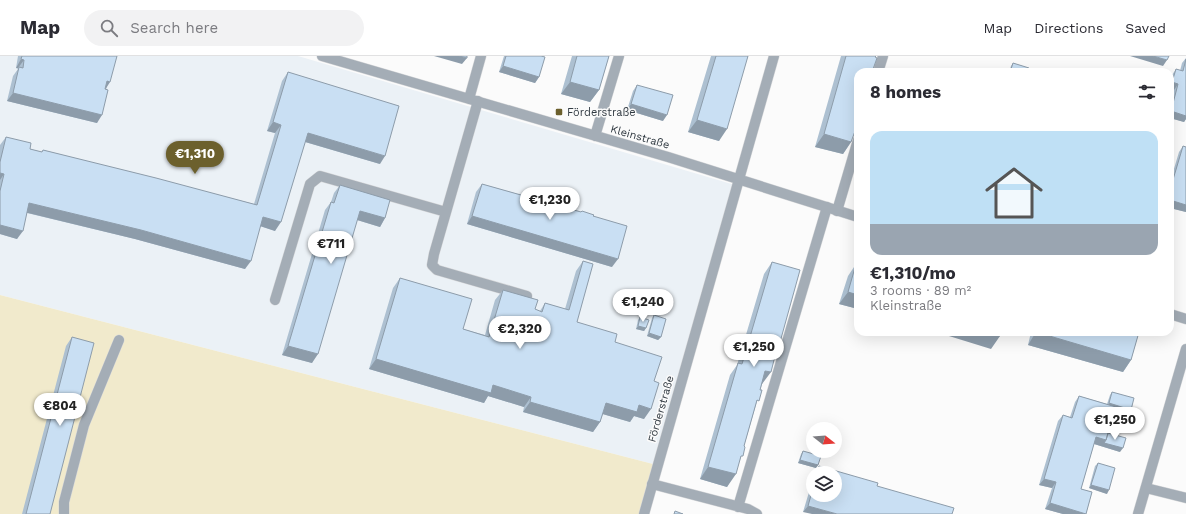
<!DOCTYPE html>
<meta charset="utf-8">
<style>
body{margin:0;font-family:"Work Sans",sans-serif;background:#f2f2f3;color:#2b2b33;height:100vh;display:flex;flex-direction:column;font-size:15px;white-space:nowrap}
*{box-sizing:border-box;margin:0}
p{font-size:13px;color:#7c7c81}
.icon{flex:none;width:22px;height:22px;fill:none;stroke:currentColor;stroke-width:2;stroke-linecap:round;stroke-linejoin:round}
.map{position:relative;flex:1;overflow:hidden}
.panel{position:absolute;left:854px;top:12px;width:320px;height:268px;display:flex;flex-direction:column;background:#fff;border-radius:12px;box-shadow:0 4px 16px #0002}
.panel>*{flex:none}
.needle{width:26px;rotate:107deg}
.buttons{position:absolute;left:806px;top:366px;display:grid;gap:8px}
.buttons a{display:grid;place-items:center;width:36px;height:36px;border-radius:50%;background:#fff;box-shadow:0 4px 16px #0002;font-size:20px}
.price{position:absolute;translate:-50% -34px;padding:0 9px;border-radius:14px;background:#fff;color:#222;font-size:13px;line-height:26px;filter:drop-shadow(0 1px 2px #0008)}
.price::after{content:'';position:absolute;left:50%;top:24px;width:12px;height:9px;margin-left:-6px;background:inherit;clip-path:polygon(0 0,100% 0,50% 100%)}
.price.active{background:#6c602d;color:#fff}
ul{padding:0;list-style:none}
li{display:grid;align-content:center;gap:8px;height:212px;padding:0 16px}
li span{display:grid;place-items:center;height:124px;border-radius:12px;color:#555}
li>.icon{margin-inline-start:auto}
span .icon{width:72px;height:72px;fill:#fffc;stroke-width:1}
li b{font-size:17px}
h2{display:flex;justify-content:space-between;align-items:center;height:48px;padding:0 16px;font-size:17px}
header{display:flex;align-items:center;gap:24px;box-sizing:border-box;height:56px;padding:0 20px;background:#fff;border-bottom:1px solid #e1e1e2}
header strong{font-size:19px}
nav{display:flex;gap:22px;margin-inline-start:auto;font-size:14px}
.search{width:280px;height:36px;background:#f2f2f3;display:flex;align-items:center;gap:10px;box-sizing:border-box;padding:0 14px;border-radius:22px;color:#7c7c81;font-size:15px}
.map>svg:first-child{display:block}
.built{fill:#ebf1f6}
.green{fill:#f1eacc}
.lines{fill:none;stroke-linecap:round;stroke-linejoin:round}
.lane-casing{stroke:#d7d8da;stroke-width:11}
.street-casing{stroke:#d7d8da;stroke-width:11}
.lane{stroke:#a4adb6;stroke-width:10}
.street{stroke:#a4adb6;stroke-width:10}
.wall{fill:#adc0d1}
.shaded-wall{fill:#8d9caa}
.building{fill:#c9dff3;stroke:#8d9caa}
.poi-dot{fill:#6c602d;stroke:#fbfbfb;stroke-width:1.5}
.labels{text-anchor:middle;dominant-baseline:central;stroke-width:3;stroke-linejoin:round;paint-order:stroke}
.poi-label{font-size:11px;fill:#323b43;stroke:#fbfbfb;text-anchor:start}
.street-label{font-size:11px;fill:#323b43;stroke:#fbfbfb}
</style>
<header>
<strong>Map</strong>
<div class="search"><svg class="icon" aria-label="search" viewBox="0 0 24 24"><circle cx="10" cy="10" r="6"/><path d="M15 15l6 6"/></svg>Search here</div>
<nav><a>Map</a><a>Directions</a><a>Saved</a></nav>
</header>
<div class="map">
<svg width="1186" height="458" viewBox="0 0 1186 458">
<rect width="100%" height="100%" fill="#fbfbfb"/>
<path class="built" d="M0,0H298L735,129L653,408L0,239Z"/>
<path class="green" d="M0,239L653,408L639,458H0Z"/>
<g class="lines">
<defs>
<path id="lane" d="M878,16L883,0
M478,45L434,198L432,209L437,214L527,240
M837,155L858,84
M275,244L310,128L320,120L446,156
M652,428L748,453L757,458
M1146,432L1186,442
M738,451L827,151
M64,458V446L84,369L119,284"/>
<path id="street" d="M322,0L668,101L858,161
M469,43L481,0
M595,80L619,0
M1170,258L1186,263
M644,458L774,0
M1138,458L1186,293"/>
</defs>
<use href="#lane" class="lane-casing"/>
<use href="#street" class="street-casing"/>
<use href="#lane" class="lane"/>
<use href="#street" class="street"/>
</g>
<path class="wall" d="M18,0H115L97,67L7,45L13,20L18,13L16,12Z
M504,0H541L539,21L535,27L499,16Z
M572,0H609L599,34L590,46L561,38Z
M711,0H748L719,85L688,76Z
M841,0H876L858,16L851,86L843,98L815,91Z
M1186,2V63L1184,66L1170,62V49L1174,34L1170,33V25L1172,19L1176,13L1180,15L1182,7Z
M1013,7L1028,16H1009L1011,10Z
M288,16L380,108L305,86L275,175L260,170L245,213L135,183L27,157L17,183L0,178V89L6,81L30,93L42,96L43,94L254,148L275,77L267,75L282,25Z
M637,29L663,65L627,54L633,35Z
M1183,90L1186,91V90V156L1170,152V126L1179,96Z
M482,128L581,156L582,155L593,160L612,211L467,168L476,136Z
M340,129L385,162L380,171L357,164L312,307L282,299L325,154L331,146L334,137Z
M583,205L577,266L615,286L654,325L644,363L634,360L630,366L603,358L600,366L593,376L523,356L524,351L488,340L484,347L369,313L393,232L400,222L463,273L485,279L495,244L503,234L535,253L540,255L545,247L565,253L576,215Z
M772,206L775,299L762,328L740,404L727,431L700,423L730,319L737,309L764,218Z
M856,208L858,209V253L839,248L848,220Z
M654,259L661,281L658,284L647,280L652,262Z
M640,261L646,272L644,275L636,273L638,264Z
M1031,276H1139L1131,304L1123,316L1028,289Z
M72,281L50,458H22L66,290Z
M1112,336L1131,354L1129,357L1115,353L1108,377L1120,396L1094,388L1081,433L1092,436L1086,458H1063L1045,453L1052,432L1039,429L1058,365L1063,359L1070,361L1075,346L1079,340L1107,348L1110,339Z
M803,395L818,409L816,412L798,407L801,398Z
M1098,407L1107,438L1089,432L1095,410Z
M819,410L877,430L803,456L813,423V439L835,417H815Z"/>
<path class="shaded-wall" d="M434,0H459L467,2L462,8Z
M1130,0H1153L1167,4L1163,10Z
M21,3L24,4L18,12H16Z
M503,10L539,21L535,27L499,16Z
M107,25L110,26L105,34Z
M570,26L599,34L590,46L561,38Z
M1172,26L1178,28L1174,34L1170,33V29Z
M13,37L102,59L97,67L7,45Z
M631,48L667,59L663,65L627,54Z
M1171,55L1186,60V63L1184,66L1170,62V56Z
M697,64L727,73L719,85L688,76Z
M273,66L281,69L275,77L267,75Z
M308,77L385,100L380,108L302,85Z
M824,78L851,86L843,98L815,91Z
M0,117L4,118L0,124Z
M1170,144L1186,149V156L1170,152Z
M29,147L141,174L251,205L245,213L135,183L24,156Z
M360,155L385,162L380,171L354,163Z
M472,160L618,203L612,211L467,168Z
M263,161L281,166L275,175L257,169Z
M0,169L23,175L17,183L0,178Z
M848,236L858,239V253L839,248Z
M638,270L646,272L644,275L636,273Z
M936,276H985L1000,280L991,293Z
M1036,276L1131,304L1123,316L1028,289Z
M649,277L661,281L658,284L647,280Z
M288,290L318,298L312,307L282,299Z
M376,303L493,329L531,341L524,351L488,340L484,347L369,313Z
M765,315L771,316L762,328L757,327Z
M530,346L600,366L593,376L523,356Z
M606,347L639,349L651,353L644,363L634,360L630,366L599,357Z
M1109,347L1131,354L1129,357L1107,350Z
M1096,381L1106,384L1123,392L1120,396L1091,387Z
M800,404L818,409L816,412L798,407Z
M708,411L736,418L727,431L700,423Z
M1044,423L1056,426L1052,432L1039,429Z
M1091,429L1109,434L1107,438L1089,432Z
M1050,447L1086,458H1063L1045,453Z
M808,450L837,458H812L803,456Z"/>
<path class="building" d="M22,0H117L110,26L107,25L105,33L108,34L102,59L13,37L19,11L23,12L24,4L21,3Z
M459,0H467V2Z
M506,0H541L545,1L539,21L503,10Z
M577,0H609L599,34L570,26Z
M716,0H748L727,73L697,64Z
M846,0H876L875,1L877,2L872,16H858V67L851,86L824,78Z
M1153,0H1169L1167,4Z
M1186,3V60L1171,55L1178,28L1172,26L1176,13L1183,15Z
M1013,7L1029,12L1028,16H1010Z
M1115,14L1122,16H1114Z
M288,16L399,50L385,100L308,77L281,166L263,161L251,205L141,174L29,147L23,175L0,169V135L4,118L0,117V106L6,81L31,87L30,93L42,96L43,94L156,122L257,149L281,69L273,66Z
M637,29L673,39L667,59L631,48Z
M1183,90L1186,91V149L1170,144V126L1172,127Z
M482,128L581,156L582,155L594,159L593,160L627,170L618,203L472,160Z
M340,129L390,144L385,162L360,155L318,298L288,290L331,146L334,147Z
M583,205L593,208L577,266L617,278L615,286L662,301L654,325L659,327L651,353L639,349L637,356L606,347L600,366L530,346L531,341L493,329L491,337L376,303L400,222L472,243L463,273L489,281L503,234L538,244L535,253L542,256L545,247L569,254Z
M772,206L800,214L777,297L776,296L771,316L765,315L760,334H762L759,345L757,344L744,390L745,391L743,400H741L736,418L708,411L738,307L742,308Z
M856,208L858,209V239L848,236Z
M654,259L666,263L661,281L649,277Z
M640,261L649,264L646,272L638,270Z
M985,276H1001L1000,280Z
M1036,276H1139L1131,304Z
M72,281L94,287L50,458H26Z
M1112,336L1134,342L1131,354L1109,347Z
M1079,340L1116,351L1106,384L1096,381L1081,433L1092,436L1086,458L1050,447L1056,426L1044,423L1063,359L1072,362Z
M1108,377L1126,382L1123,392L1104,387L1106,384Z
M803,395L821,400L818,409L800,404Z
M1098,407L1115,412L1109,434L1091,429Z
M819,410L878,427L877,430L954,452L952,458H837L808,450L813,432V439H835V417H817Z
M675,455L683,458H674Z"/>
<rect class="poi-dot" x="555" y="52" width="8" height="8" rx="2"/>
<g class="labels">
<g class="poi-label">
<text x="567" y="56">Förderstraße</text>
</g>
<g class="street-label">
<text transform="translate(640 81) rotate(16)">Kleinstraße</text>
<text transform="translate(661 353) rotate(-74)">Förderstraße</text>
</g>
</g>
</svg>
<div class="buttons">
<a><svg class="needle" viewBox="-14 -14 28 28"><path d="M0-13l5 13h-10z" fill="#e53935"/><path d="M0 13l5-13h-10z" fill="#7c7c81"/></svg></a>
<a><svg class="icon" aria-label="layers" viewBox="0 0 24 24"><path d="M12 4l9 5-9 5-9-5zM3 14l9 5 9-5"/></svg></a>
</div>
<b class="price active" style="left:195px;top:119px">€1,310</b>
<b class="price" style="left:550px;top:165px">€1,230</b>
<b class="price" style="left:331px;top:209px">€711</b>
<b class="price" style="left:643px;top:267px">€1,240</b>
<b class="price" style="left:520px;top:294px">€2,320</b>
<b class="price" style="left:754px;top:312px">€1,250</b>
<b class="price" style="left:60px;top:371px">€804</b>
<b class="price" style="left:1115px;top:385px">€1,250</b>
<section class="panel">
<h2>8 homes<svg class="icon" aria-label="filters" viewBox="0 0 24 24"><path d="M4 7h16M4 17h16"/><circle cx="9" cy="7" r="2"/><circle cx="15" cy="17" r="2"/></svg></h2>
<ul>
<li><span style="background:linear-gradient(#bfe0f5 75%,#9aa5b1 0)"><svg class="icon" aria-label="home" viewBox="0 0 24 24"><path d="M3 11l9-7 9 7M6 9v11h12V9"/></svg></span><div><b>€1,310/mo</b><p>3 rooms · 89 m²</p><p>Kleinstraße</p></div></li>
</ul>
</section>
</div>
